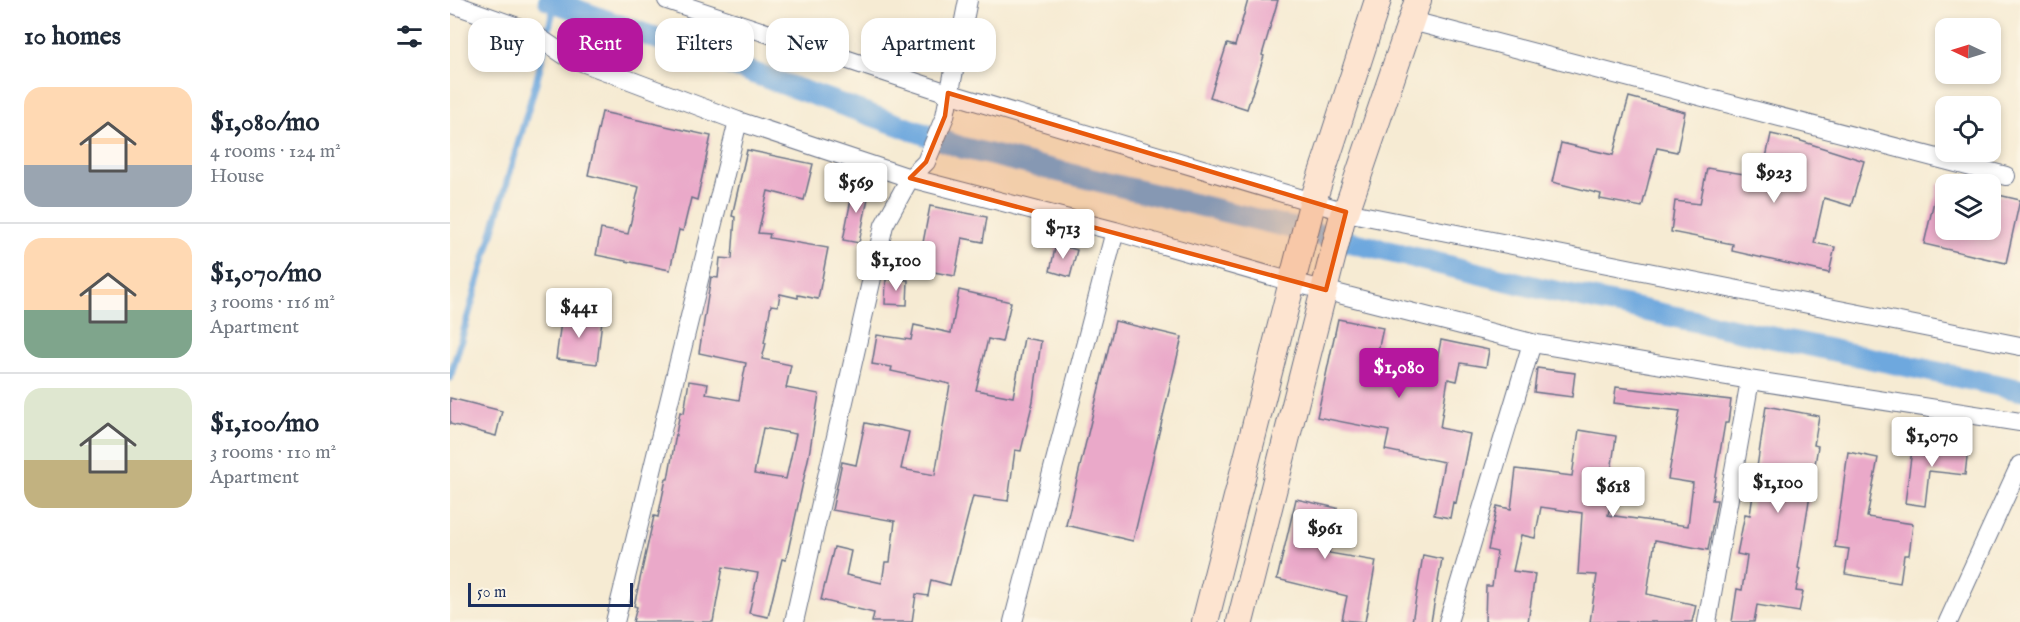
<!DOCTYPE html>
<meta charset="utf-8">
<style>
body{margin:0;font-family:"IM FELL English",serif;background:#f2f2f3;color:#1f2937;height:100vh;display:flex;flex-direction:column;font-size:22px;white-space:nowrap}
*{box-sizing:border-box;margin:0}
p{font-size:20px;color:#747a83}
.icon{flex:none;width:33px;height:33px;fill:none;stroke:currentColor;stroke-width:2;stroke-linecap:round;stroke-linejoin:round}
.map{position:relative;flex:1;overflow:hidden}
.side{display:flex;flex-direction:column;background:#fff;width:450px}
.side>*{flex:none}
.top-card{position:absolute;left:18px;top:18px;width:570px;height:54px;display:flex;gap:12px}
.needle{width:39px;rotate:274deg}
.tools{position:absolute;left:1485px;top:18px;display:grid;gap:12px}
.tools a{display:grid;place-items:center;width:66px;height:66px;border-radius:12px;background:#fff;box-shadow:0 3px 9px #0003;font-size:30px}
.scale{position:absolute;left:18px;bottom:15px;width:165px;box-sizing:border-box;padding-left:6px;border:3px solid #1b2f5e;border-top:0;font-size:16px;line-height:21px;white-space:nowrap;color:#1b2f5e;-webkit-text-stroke:4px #fcf5e5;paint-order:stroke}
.price{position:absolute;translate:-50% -51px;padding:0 14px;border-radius:6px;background:#fff;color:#222;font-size:20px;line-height:39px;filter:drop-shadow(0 2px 3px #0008)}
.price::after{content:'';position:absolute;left:50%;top:36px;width:18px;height:14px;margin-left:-9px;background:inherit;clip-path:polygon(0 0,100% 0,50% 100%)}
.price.on{background:#b5179e;color:#fff}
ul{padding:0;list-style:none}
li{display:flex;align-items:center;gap:18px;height:150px;padding:0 24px}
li+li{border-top:2px solid #e0e1e3}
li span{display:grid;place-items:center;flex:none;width:168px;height:120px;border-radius:18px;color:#555}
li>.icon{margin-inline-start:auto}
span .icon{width:72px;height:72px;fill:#fffc;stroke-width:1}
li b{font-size:26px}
h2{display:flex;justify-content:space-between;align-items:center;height:72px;padding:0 24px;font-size:26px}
.chip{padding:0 21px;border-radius:18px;background:#fff;box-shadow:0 3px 9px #0003;font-size:21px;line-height:54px}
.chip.on{background:#b5179e;color:#fff}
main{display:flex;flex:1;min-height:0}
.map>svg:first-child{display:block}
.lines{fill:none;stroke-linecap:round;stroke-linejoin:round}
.stream{stroke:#6ea8de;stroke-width:7}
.canal{stroke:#6ea8de;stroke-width:22}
.building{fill:#eaa9c9;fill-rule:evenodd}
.street-casing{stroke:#687187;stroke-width:20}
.secondary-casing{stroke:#687187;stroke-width:28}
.street{stroke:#fff;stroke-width:18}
.secondary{stroke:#fde4d0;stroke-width:26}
.marked{fill:#e8590c;fill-opacity:0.2;stroke:#e8590c;stroke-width:4.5;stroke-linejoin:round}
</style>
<main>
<section class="side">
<h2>10 homes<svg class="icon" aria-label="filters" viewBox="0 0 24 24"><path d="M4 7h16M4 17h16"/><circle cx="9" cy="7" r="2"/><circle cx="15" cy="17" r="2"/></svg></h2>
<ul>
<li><span style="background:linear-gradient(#ffd9b3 65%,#9aa5b1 0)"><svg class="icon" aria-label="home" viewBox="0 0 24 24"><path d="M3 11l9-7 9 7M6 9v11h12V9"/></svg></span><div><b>$1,080/mo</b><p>4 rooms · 124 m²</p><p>House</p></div></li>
<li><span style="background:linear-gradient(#ffd9b3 60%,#7fa58c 0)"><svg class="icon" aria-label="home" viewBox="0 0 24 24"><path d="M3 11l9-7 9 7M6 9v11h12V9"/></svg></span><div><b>$1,070/mo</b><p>3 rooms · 116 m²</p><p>Apartment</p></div></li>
<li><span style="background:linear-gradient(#dfe7d0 60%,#c2b280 0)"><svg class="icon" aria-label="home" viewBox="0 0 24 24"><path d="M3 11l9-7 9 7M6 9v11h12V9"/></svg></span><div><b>$1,100/mo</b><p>3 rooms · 110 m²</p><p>Apartment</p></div></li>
</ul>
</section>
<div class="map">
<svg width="1570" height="622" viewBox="0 0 1570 622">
<rect width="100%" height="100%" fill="#fcf5e5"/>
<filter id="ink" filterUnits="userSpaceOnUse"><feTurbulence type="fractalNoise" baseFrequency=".0167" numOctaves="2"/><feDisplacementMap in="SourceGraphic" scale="12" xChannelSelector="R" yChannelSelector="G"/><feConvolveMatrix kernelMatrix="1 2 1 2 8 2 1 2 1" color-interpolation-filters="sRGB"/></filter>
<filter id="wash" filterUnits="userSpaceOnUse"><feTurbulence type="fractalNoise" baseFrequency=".008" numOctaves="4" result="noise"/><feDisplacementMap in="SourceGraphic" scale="24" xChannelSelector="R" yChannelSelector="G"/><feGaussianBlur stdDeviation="1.35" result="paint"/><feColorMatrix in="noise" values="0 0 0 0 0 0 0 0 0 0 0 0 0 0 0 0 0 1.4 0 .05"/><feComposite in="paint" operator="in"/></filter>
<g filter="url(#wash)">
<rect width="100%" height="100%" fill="#f6ebd3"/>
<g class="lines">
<path class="stream" d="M0,378L87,79L105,2"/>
<path class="canal" d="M99,0L513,148L1089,288L1570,390"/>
</g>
<g id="blocks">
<path class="building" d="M798,0H828L812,55L814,56L797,109L760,97L777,44L785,46Z
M1179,97L1235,112L1227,152L1207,148L1192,207L1150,199L1151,194L1102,182L1111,143L1163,155Z
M152,112L261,136L247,200L241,198L233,231L229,230L220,270L146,255L151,229L178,234L189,187L138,175Z
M1321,134L1348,140L1414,161L1401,206L1374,198L1364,243L1385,247L1379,273L1282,251L1283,244L1221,232L1225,201L1250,204L1257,168L1312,177Z
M297,150L363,164L354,200L318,191L308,233L320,234L319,238L378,248L368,299L348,295V298L330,294L328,306L321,305L314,343H316L312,359L341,365L336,388L369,394L359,455L336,560L332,559L318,617L299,613L308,573L273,567L263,622H183L187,607L184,606L204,516L208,517L216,479H218L230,412L234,413L239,381L258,384L256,394L289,400L296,363L249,353L261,277L268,278L270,258L282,259L285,217L282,216ZM313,428L346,434L336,479L304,474Z
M404,184L420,188L409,243L393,240Z
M1488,184L1496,185V230H1540V193L1570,200L1556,263L1474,244Z
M480,206L537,217L533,242L512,238L505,276L468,269Z
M606,244L627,250L620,277L600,271Z
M436,279L458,280L457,305L435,304Z
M509,290L561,302L552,342L538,339L526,390L563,397L574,338L591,341L583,401L571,451L565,450L558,501L523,496L500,585L481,580L478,596L466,594L462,622H422L424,613L371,600L384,547L401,551L396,575L432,583L435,562H440L445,521L382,510L392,462L406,465L415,423L459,432L451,469L485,475L500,384L441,371L442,367L422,364L427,335L461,340L464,325L501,333Z
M112,314L152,320L147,364L106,359Z
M888,319L933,328L928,351L987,360L991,340L1039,350L1036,367L1011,363L1007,381L998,379L990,428L1020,434L1006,503L1003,502L1000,518L984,515L994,462L935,450L939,431L867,417Z
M665,321L732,337L683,541L616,525Z
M1087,368L1125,373L1122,397L1084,392Z
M1166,387L1281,400L1278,423H1275L1262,500H1267L1258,550L1205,540L1197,594L1246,605L1242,622H1140L1147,575L1128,574L1132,513L1091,507L1085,538L1071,535L1063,571L1085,574L1078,622H1035L1036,586H1042L1047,552L1038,550L1047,506L1061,509L1066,469L1122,476L1129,430L1166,436L1160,479L1164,480L1158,506H1160L1158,515L1238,526L1243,483L1218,479L1230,411L1164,403Z
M0,398L52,411L46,436L0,424Z
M1316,406L1369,416L1364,445L1368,446L1348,568L1350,569L1346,591L1353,592L1349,612L1307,605L1304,622H1282L1287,589L1292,590L1297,556L1287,554L1295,514L1300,515Z
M1463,442L1518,449L1515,475L1479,471L1475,506L1455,503Z
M1398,452L1428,458L1417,517L1463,524L1459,555H1454L1450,583L1395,574L1399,549L1385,547Z
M846,499L887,508L879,553L926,561L915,622L892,620L897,596L827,579Z
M973,555L992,559L981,622H962Z"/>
</g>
</g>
<g filter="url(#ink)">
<use href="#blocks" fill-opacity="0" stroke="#687187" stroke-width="1.5"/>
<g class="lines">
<defs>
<path id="street" d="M217,0L498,93L896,212L1570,346
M0,3L79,31L116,56L288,121L460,178L665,231L842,282L1082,343L1300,380L1570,422
M962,21L1556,176
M165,622L288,121
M344,622L434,225L460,178L476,162L495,116L518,0
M563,622L665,231
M998,622L1082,343
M1257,622L1300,380
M1498,622L1570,465"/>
<path id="secondary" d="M755,622L862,204L928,0
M790,622L893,215L896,212L968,0"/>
</defs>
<use href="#street" class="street-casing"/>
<use href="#secondary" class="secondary-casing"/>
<use href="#street" class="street"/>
<use href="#secondary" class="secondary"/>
</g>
</g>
<path class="marked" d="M498,93L896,212L876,290L460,178L476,162L495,116Z"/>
</svg>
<div class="tools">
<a><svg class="needle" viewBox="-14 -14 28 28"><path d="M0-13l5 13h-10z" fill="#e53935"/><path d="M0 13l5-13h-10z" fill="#747a83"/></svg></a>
<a><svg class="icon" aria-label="locate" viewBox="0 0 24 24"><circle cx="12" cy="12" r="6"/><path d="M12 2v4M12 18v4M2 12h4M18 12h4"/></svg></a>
<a><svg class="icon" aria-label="layers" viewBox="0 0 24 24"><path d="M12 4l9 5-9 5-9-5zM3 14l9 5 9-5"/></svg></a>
</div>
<div class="scale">50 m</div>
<b class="price" style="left:1324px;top:204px">$923</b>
<b class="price" style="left:406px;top:214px">$569</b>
<b class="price" style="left:613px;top:260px">$713</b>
<b class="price" style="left:446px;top:292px">$1,100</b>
<b class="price" style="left:129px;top:339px">$441</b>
<b class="price on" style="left:949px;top:399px">$1,080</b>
<b class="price" style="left:1482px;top:468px">$1,070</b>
<b class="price" style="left:1328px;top:514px">$1,100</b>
<b class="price" style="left:1163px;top:518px">$618</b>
<b class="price" style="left:875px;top:560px">$961</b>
<div class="top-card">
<a class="chip">Buy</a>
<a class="chip on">Rent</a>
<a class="chip">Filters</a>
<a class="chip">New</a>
<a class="chip">Apartment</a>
</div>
</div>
</main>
